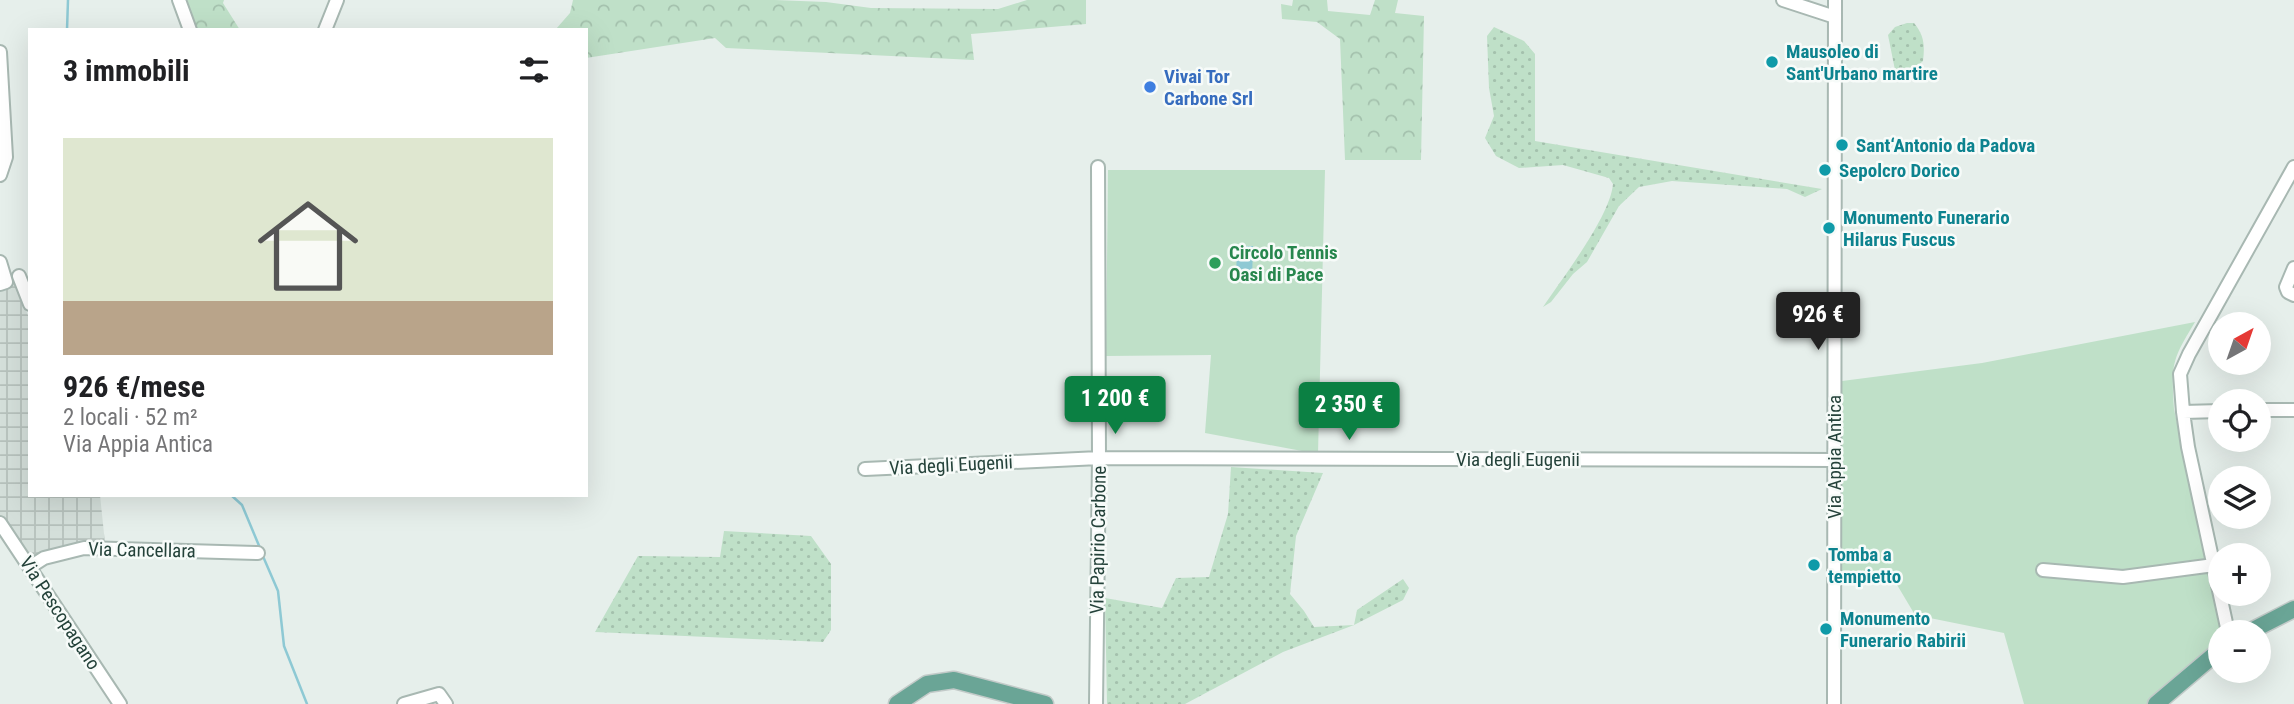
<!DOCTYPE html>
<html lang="it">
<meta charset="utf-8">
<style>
body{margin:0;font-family:"Roboto Condensed",sans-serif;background:#f6f6f6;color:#202124;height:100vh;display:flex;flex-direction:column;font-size:26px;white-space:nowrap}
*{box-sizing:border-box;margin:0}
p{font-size:23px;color:#757577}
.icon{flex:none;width:38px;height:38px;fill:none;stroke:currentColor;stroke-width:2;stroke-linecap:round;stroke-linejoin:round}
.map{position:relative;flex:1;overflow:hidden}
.drawer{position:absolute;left:28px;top:28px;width:560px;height:469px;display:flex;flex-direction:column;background:#fff;border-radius:0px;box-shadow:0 7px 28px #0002}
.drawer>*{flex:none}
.needle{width:46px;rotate:40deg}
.controls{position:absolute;left:2208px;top:312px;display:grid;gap:14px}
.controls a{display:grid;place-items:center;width:63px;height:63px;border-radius:50%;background:#fff;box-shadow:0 7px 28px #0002;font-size:35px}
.price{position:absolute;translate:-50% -60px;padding:0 16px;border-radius:7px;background:#0b8043;color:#fff;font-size:23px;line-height:46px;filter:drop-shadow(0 2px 4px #0008)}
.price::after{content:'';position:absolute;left:50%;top:42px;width:21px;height:16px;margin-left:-10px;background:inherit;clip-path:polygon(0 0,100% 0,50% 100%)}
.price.active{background:#222;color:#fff}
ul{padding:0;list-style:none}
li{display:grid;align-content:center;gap:14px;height:371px;padding:0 35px}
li+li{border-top:2px solid #e0e0e0}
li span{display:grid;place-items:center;height:217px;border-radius:0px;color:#555}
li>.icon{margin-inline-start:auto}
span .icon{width:126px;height:126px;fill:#fffc;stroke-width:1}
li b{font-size:30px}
h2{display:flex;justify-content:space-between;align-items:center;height:84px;padding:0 35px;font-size:30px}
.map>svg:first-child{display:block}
.industrial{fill:url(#industrial-grid)}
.grass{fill:url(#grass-dots)}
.forest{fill:url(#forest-crowns)}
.green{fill:#bfe0c8}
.water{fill:url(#water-ripples)}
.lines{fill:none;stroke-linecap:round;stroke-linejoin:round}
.stream{stroke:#8ec9d4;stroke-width:2.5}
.minor-casing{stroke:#a8b8b2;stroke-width:16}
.major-casing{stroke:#c2cac8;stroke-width:19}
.minor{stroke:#fff;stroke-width:12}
.major{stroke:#6aa596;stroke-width:16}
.culture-dot{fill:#0f9aa8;stroke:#f7fbf9;stroke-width:2.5}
.shop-dot{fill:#3f7fe0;stroke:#f7fbf9;stroke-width:2.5}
.leisure-dot{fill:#2e9e5b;stroke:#f7fbf9;stroke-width:2.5}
.labels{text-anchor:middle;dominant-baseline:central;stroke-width:5;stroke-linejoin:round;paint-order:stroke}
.culture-label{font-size:19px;font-weight:bold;fill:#0d838f;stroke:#f7fbf9;text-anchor:start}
.shop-label{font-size:19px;font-weight:bold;fill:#366cbe;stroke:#f7fbf9;text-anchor:start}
.leisure-label{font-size:19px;font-weight:bold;fill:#27864d;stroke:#f7fbf9;text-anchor:start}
.street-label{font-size:19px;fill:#24423a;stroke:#f7fbf9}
</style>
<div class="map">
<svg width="2294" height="704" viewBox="0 0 2294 704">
<defs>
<pattern id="industrial-grid" width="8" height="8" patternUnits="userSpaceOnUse" patternTransform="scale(1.75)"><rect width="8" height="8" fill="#d4dfda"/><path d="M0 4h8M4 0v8" fill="none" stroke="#b6c1bc"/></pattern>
<pattern id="grass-dots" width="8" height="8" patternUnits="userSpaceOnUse" patternTransform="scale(1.75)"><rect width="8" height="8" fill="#bfe0c8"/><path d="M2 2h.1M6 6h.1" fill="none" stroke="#a4c1ad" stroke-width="1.8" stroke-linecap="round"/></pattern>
<pattern id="forest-crowns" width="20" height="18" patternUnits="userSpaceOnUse" patternTransform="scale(1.75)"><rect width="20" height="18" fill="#bfe0c8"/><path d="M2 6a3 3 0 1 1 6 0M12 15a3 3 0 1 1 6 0" fill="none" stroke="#a4c1ad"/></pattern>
<pattern id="water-ripples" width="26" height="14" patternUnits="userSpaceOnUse" patternTransform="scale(1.75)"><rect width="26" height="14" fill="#8ec9d4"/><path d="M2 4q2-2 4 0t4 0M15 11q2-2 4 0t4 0" fill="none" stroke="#74a5ad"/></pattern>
</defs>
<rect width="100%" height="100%" fill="#e6efeb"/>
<path class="industrial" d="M15,284L30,320V495H100L105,543L72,545L31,558L0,515V290Z"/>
<path class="grass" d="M1907,23H1914C1924,35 1925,45 1923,61L1912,71L1904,75L1895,70L1888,35L1895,27Z
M1494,27L1524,41L1535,54V141L1822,189L1805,197L1787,189L1672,181L1639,187L1619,206L1587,262L1573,274L1551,302L1543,307C1563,277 1610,217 1613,184L1609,178L1563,165L1519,168L1496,156L1485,138L1494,116L1489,88L1487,36Z
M1231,467L1323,473L1296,536L1290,594L1304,611L1314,627L1354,625L1357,610L1403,579L1409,588L1403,600L1354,625L1283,652L1185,704H1107L1105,598L1162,608L1176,578L1209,577L1228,514Z
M724,531L811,536L831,564V630L823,642L595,632L638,556L720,557Z"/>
<path class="forest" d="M176,0H224L223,3L240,30H190Z
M573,0H775L826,2L871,8L998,9L1027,0H1086V24L971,34L974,60L726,48L715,38L586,58V30H550L556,29L570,13Z
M1293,0H1327L1328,11L1370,15L1375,0H1398L1395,13L1424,16L1421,160H1345L1340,39L1317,22L1282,19L1281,4L1292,6Z"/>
<path class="green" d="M1108,170H1325L1318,454L1205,433L1211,355L1106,356Z
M2195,322C2172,360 2171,364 2174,409L2221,632V642L2151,704H2024L2004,633L1915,615L1887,568L1840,580L1842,381L1982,363Z"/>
<path class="water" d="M1237,246H1253L1252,278H1236Z"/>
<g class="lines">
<path class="stream" d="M67,30L68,0
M231,495L242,505L260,548
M262,554L278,591L284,646L307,704"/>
<defs>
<path id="minor" d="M179,0L190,30
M1783,0L1835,17
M325,30L337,0
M0,52L6,157L0,175
M0,262L6,282L0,284
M2294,268L2286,287L2288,292L2294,295
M19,276L30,304
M2259,410H2294
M2183,412L2221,411
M865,469L1099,458L1834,460
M0,523L120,704
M30,567L44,558L84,548L258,553
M2043,570L2123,577L2214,565
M2228,632L2188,447L2183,412L2180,374L2189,354L2294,167
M404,704L439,694L446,704
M1096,704L1099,458L1098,167
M1834,704L1835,0"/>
<path id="major" d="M2249,632L2294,609
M897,704L927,684L954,680L1045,704
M2156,704L2221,649"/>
</defs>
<use href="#minor" class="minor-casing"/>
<use href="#major" class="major-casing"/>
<use href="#minor" class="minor"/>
<use href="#major" class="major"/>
</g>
<g class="culture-dot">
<circle cx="1772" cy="62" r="7"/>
<circle cx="1842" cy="145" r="7"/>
<circle cx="1825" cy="170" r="7"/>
<circle cx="1829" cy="228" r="7"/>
<circle cx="1814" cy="565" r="7"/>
<circle cx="1826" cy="629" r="7"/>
</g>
<circle class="shop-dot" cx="1150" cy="87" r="7"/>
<circle class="leisure-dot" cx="1215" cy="263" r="7"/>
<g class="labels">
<g class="culture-label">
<text x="1786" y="51">Mausoleo di<tspan x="1786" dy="22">Sant'Urbano martire</tspan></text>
<text x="1856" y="145">Sant‘Antonio da Padova</text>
<text x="1839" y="170">Sepolcro Dorico</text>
<text x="1843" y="217">Monumento Funerario<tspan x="1843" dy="22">Hilarus Fuscus</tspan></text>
<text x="1828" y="554">Tomba a<tspan x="1828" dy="22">tempietto</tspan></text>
<text x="1840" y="618">Monumento<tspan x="1840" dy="22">Funerario Rabirii</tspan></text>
</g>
<g class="shop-label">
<text x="1164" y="76">Vivai Tor<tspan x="1164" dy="22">Carbone Srl</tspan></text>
</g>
<g class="leisure-label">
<text x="1229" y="252">Circolo Tennis<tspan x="1229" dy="22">Oasi di Pace</tspan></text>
</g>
<g class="street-label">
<text transform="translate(1834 457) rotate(-90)">Via Appia Antica</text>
<text x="1518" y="459">Via degli Eugenii</text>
<text transform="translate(951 465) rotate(-3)">Via degli Eugenii</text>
<text transform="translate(1098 540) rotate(-89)">Via Papirio Carbone</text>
<text transform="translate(142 550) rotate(1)">Via Cancellara</text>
<text transform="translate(60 613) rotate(57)">Via Pescopagano</text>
</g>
</g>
</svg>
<div class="controls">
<a><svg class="needle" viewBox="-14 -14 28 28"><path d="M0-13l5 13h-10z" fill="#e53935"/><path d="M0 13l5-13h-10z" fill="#757577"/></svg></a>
<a><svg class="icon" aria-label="locate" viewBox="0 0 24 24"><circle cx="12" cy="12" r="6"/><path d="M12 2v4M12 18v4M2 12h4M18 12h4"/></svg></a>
<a><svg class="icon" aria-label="layers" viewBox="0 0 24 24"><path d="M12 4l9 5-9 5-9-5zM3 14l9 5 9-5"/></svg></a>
<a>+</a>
<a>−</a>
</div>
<b class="price active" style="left:1818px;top:352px">926 €</b>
<b class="price" style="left:1115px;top:436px">1 200 €</b>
<b class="price" style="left:1349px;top:442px">2 350 €</b>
<section class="drawer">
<h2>3 immobili<svg class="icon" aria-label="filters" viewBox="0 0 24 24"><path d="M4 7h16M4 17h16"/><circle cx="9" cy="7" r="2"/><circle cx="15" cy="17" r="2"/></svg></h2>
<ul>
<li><span style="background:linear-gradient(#dfe7d0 75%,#b9a48a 0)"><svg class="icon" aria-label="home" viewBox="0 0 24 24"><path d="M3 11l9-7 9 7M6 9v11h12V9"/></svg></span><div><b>926 €/mese</b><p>2 locali · 52 m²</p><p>Via Appia Antica</p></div></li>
</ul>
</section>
</div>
